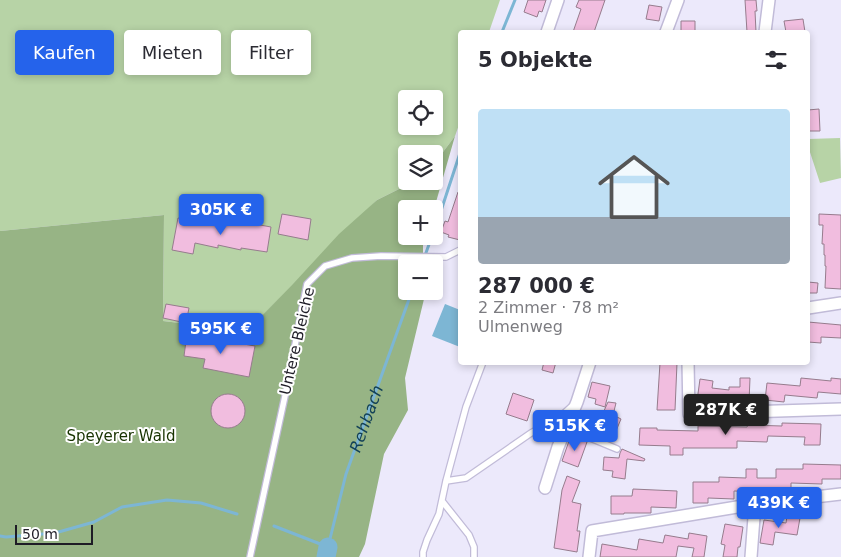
<!DOCTYPE html>
<html lang="de">
<meta charset="utf-8">
<style>
body{margin:0;font-family:"DejaVu Sans",sans-serif;background:#f7f7f7;color:#2b2b33;height:100vh;display:flex;flex-direction:column;font-size:19px;white-space:nowrap}
*{box-sizing:border-box;margin:0}
p{font-size:16px;color:#7c7c81}
.icon{flex:none;width:28px;height:28px;fill:none;stroke:currentColor;stroke-width:2;stroke-linecap:round;stroke-linejoin:round}
.map{position:relative;flex:1;overflow:hidden}
.side{position:absolute;left:458px;top:30px;width:352px;height:335px;display:flex;flex-direction:column;background:#fff;border-radius:5px;box-shadow:0 2px 8px #0003}
.side>*{flex:none}
.top-card{position:absolute;left:15px;top:30px;width:368px;height:45px;display:flex;gap:10px}
.fabs{position:absolute;left:398px;top:90px;display:grid;gap:10px}
.fabs a{display:grid;place-items:center;width:45px;height:45px;border-radius:5px;background:#fff;box-shadow:0 2px 8px #0003;font-size:25px}
.scale{position:absolute;left:15px;bottom:12px;width:78px;box-sizing:border-box;padding-left:5px;border:2px solid #1e1c26;border-top:0;font-size:14px;line-height:18px;white-space:nowrap;color:#1e1c26;-webkit-text-stroke:4px #fff;paint-order:stroke}
.price{position:absolute;translate:-50% -42px;padding:0 11px;border-radius:5px;background:#2563eb;color:#fff;font-size:16px;line-height:32px;filter:drop-shadow(0 1px 2px #0008)}
.price::after{content:'';position:absolute;left:50%;top:30px;width:15px;height:11px;margin-left:-8px;background:inherit;clip-path:polygon(0 0,100% 0,50% 100%)}
.price.selected{background:#222;color:#fff}
ul{padding:0;list-style:none}
li{display:grid;align-content:center;gap:10px;height:265px;padding:0 20px}
li span{display:grid;place-items:center;height:155px;border-radius:5px;color:#555}
li>.icon{margin-inline-start:auto}
span .icon{width:90px;height:90px;fill:#fffc;stroke-width:1}
li b{font-size:21px}
h2{display:flex;justify-content:space-between;align-items:center;height:60px;padding:0 20px;font-size:21px}
.pill{padding:0 18px;border-radius:5px;background:#fff;box-shadow:0 2px 8px #0003;font-size:18px;line-height:45px}
.pill.selected{background:#2563eb;color:#fff}
.map>svg:first-child{display:block}
.green{fill:#b7d3a6;fill-rule:evenodd}
.forest{fill:#97b485}
.water{fill:#7db6d4}
.lines{fill:none;stroke-linecap:round;stroke-linejoin:round}
.stream{stroke:#7db6d4;stroke-width:3}
.river{stroke:#7db6d4;stroke-width:19}
.building{fill:#f1bddf;stroke:#967c8d}
.lane-casing{stroke:#c1bbd8;stroke-width:8}
.street-casing{stroke:#c1bbd8;stroke-width:14}
.lane{stroke:#fff;stroke-width:5.5}
.street{stroke:#fff;stroke-width:11}
.labels{text-anchor:middle;dominant-baseline:central;stroke-width:4;stroke-linejoin:round;paint-order:stroke}
.street-label{font-size:15px;fill:#1e1c26;stroke:#fff}
.park-label{font-size:15px;fill:#173300;stroke:#fff}
.water-label{font-size:16px;font-style:italic;fill:#134157;stroke:#fff}
</style>
<div class="map">
<svg width="841" height="557" viewBox="0 0 841 557">
<rect width="100%" height="100%" fill="#ece9fb"/>
<path class="green" d="M0,0H500L489,32H460V122L455,136L434,164V154H406V181H415L377,200L247,331L163,321L164,215L0,231ZM406,99H434V126H406Z
M840,138L841,178L820,183L808,146V139Z"/>
<path class="forest" d="M455,136L434,209H406V236H425L423,245V264H406V291H424V299L405,378L408,410L384,454L365,544L359,557H0V231L164,215L163,321L247,331L293,284L339,234L377,200L415,181H434V164Z"/>
<path class="water" d="M445,304L460,310V347L432,336Z"/>
<g class="lines">
<g class="stream">
<path d="M502,32L515,0"/>
<path d="M434,232L460,153"/>
<path d="M422,264L432,236"/>
<path id="s1" d="M274,526L328,547L346,474L412,291"/>
<path d="M0,536L6,537L55,533L94,522L122,507L167,500L201,503L237,514"/>
</g>
<path class="river" d="M326,557L328,547"/>
</g>
<path class="building" d="M528,0H546L542,12L539,11L537,17L524,12Z
M579,0H605L594,32H573L581,9L576,7Z
M745,0H756L757,11H755L756,32H747Z
M649,5L662,7L659,21L646,19Z
M803,19L805,32H786L784,21Z
M681,21H695V32H681Z
M819,109L820,131H808V110Z
M458,192H460V240L448,237L449,235L441,232L445,221L448,222Z
M282,214L311,219L308,240L278,234Z
M819,214L841,215V289L825,288L826,266H825V255H824V244H822L823,225H819Z
M178,218L209,224L210,220L232,224L233,220L271,227L267,252L241,248V250L218,245V248L195,243L193,254L172,250Z
M808,282L818,283L817,293H808Z
M166,304L189,308L186,323L163,318Z
M808,322L841,325V338L821,337V343L808,342Z
M187,334L255,346L249,377L203,368L205,359L184,356Z
M544,362H556L553,373L542,370Z
M660,363H677L675,410H657Z
M740,378H750L749,402L719,401V403L697,401L700,379L713,381L712,388L729,390V387H740Z
M801,378L831,381V378L841,379V394L818,392L817,398L785,395L784,402L765,400L767,383L800,386Z
M592,382L610,386L605,407L595,404L596,399L588,397Z
M513,393L534,400L527,421L506,414Z
M211 411a17 17 0 1 1 34 0a17 17 0 1 1-34 0Z
M608,402L616,403L613,415L621,419L613,438L607,436V438L594,433Z
M581,423L594,428L591,433L579,428Z
M782,423L821,424L820,445H804L805,437L768,436L767,442L737,441V448H683V455H670V446L639,445L640,428H657V430L698,431V426L747,427L748,425L782,426Z
M575,437L587,442L578,467L562,461L569,441L573,442Z
M622,449L645,459L644,461L627,459L625,479L612,477L613,471L603,470L604,457L619,458L620,453Z
M803,464L841,465V479H822V484L791,483V490L768,489V492L734,491V499L708,498V503H693V482H719V477L746,478V469H757V478H776V469H803Z
M567,476L580,481L572,502L581,504L577,531H580L577,552L554,548L562,490Z
M633,489L677,491L676,508L651,507V513H624V514H611V496H632Z
M787,516L800,518L797,535L775,532L773,545L760,543L764,520L786,523Z
M725,524L743,527L740,547H738L737,557H723L725,545L721,544Z
M689,533L707,536L704,557H692L694,548L678,546L676,557H600L602,544L637,550L639,539L663,543L665,535L688,539Z"/>
<g class="lines">
<defs>
<path id="lane" d="M566,428L617,449
M446,481L466,478L531,433L559,418L571,407
M442,501L469,535L474,547V557
M250,557L285,396L307,284L325,266L352,258L381,256L446,257L460,250
M423,557V552L427,540L439,514L446,481L466,407L483,362"/>
<path id="street" d="M547,32L558,0
M666,32L678,0
M765,32L769,0
M808,308L841,303
M688,362L689,414L841,409
M545,488L558,447L577,402L590,362
M589,557L592,531L755,504L841,494
M751,557L755,504"/>
</defs>
<use href="#lane" class="lane-casing"/>
<use href="#street" class="street-casing"/>
<use href="#lane" class="lane"/>
<use href="#street" class="street"/>
</g>
<g class="labels">
<g class="street-label">
<text transform="translate(297 341) rotate(-77)">Untere Bleiche</text>
</g>
<g class="park-label">
<text x="121" y="436">Speyerer Wald</text>
</g>
<g class="water-label">
<text stroke="none"><textPath href="#s1" startOffset="192">Rehbach</textPath></text>
</g>
</g>
</svg>
<div class="fabs">
<a><svg class="icon" aria-label="locate" viewBox="0 0 24 24"><circle cx="12" cy="12" r="6"/><path d="M12 2v4M12 18v4M2 12h4M18 12h4"/></svg></a>
<a><svg class="icon" aria-label="layers" viewBox="0 0 24 24"><path d="M12 4l9 5-9 5-9-5zM3 14l9 5 9-5"/></svg></a>
<a>+</a>
<a>−</a>
</div>
<div class="scale">50 m</div>
<b class="price" style="left:221px;top:236px">305K €</b>
<b class="price" style="left:221px;top:355px">595K €</b>
<b class="price selected" style="left:726px;top:436px">287K €</b>
<b class="price" style="left:575px;top:452px">515K €</b>
<b class="price" style="left:779px;top:529px">439K €</b>
<div class="top-card">
<a class="pill selected">Kaufen</a>
<a class="pill">Mieten</a>
<a class="pill">Filter</a>
</div>
<section class="side">
<h2>5 Objekte<svg class="icon" aria-label="filters" viewBox="0 0 24 24"><path d="M4 7h16M4 17h16"/><circle cx="9" cy="7" r="2"/><circle cx="15" cy="17" r="2"/></svg></h2>
<ul>
<li><span style="background:linear-gradient(#bfe0f5 70%,#9aa5b1 0)"><svg class="icon" aria-label="home" viewBox="0 0 24 24"><path d="M3 11l9-7 9 7M6 9v11h12V9"/></svg></span><div><b>287 000 €</b><p>2 Zimmer · 78 m²</p><p>Ulmenweg</p></div></li>
</ul>
</section>
</div>
